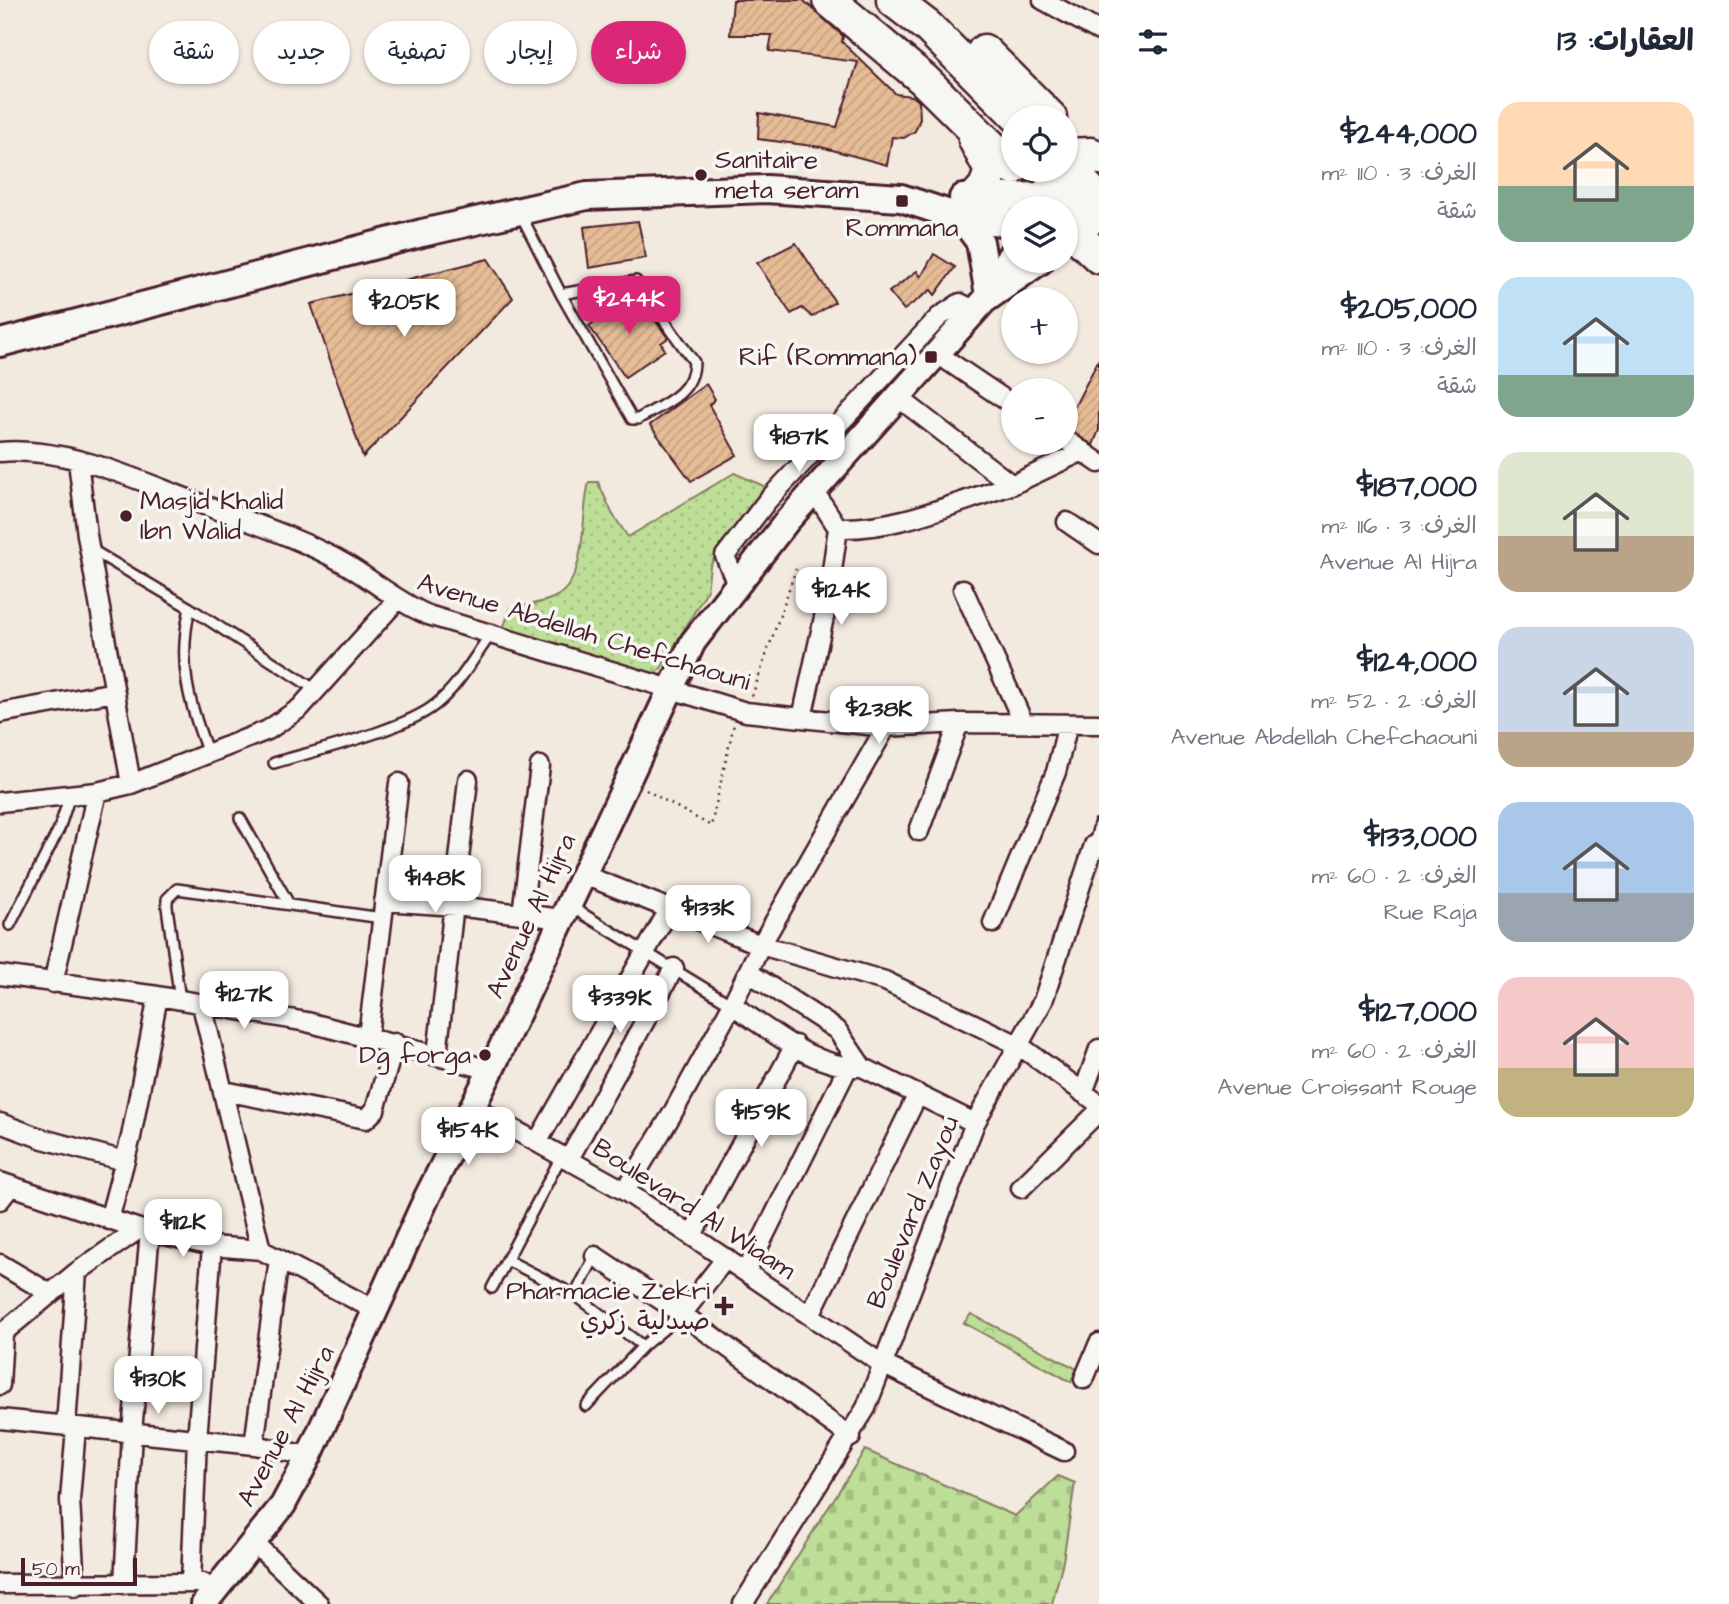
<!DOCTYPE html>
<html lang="ar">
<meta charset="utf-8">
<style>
body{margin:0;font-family:"Architects Daughter","Playpen Sans Arabic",sans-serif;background:#f6f6f7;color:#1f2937;direction:rtl;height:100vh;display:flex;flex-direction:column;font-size:26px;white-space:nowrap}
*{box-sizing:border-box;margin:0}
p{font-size:23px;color:#747a83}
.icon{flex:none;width:38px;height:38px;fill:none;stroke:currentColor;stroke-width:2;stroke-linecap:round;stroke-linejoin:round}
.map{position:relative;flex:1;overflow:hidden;direction:ltr}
.side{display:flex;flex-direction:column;background:#fff;width:630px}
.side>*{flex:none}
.hud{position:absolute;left:21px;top:21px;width:665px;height:63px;direction:rtl;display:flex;gap:14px}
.controls{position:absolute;left:1001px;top:105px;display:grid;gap:14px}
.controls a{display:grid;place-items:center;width:77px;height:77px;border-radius:50%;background:#fff;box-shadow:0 2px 5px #0004;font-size:35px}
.scale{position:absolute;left:21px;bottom:18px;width:116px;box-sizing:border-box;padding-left:7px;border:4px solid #4a1f2b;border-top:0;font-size:19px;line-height:24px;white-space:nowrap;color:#4a1f2b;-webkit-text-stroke:5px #f6f6f2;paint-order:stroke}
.price{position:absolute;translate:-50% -60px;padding:0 16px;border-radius:14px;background:#fff;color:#222;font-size:23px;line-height:46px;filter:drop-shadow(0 2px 4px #0008)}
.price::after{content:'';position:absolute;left:50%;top:42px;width:21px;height:16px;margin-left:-10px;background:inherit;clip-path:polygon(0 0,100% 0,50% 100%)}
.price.current{background:#db2777;color:#fff}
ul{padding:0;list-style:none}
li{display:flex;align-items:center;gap:21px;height:175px;padding:0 35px}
li span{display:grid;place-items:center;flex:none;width:196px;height:140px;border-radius:21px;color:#555}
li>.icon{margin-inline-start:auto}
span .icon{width:84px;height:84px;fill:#fffc;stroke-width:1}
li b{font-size:30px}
h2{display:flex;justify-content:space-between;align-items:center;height:84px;padding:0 35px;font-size:30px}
.chip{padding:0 24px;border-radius:32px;background:#fff;box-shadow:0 2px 5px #0004;font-size:24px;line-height:63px}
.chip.current{background:#db2777;color:#fff}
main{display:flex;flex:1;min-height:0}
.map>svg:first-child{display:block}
.forest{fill:url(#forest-crowns);stroke:#847e61;stroke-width:2}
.cemetery{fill:url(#cemetery-stones);stroke:#847e61;stroke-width:2}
.garden{fill:url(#garden-dots);stroke:#847e61;stroke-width:2}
.building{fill:url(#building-hatch);stroke:#4a1f2b;stroke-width:2}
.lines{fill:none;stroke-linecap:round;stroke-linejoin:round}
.highway-tunnel{stroke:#d1c1bb;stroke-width:32;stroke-dasharray:32 16;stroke-linecap:butt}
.lane-casing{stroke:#4a1f2b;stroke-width:14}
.street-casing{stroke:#4a1f2b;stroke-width:23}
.secondary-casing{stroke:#4a1f2b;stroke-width:30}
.primary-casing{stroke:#4a1f2b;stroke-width:32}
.highway-casing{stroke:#4a1f2b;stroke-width:37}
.path{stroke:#4a1f2b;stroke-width:2.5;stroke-dasharray:2 5;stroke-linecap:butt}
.lane{stroke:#f6f6f2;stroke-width:9}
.street{stroke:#f6f6f2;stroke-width:18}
.secondary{stroke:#f6f6f2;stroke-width:24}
.primary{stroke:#f6f6f2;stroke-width:26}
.highway{stroke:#f6f6f2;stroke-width:32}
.poi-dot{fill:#4a1f2b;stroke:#f6f6f2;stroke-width:2.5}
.labels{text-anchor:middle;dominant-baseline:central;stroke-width:7;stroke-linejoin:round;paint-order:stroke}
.poi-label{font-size:26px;fill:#4a1f2b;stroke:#f6f6f2;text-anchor:end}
.street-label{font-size:26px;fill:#4a1f2b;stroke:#f6f6f2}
</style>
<main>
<section class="side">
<h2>العقارات: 13<svg class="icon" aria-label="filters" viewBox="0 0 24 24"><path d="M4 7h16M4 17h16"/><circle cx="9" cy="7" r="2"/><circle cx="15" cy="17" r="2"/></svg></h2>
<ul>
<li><span style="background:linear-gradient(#ffd9b3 60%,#7fa58c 0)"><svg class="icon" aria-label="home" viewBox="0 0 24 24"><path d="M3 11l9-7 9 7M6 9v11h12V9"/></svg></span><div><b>$244,000</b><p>الغرف: 3 · 110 m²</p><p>شقة</p></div></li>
<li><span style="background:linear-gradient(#bfe0f5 70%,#7fa58c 0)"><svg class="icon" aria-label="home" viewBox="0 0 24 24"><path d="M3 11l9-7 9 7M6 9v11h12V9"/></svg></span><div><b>$205,000</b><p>الغرف: 3 · 110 m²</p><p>شقة</p></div></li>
<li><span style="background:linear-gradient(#dfe7d0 60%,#b9a48a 0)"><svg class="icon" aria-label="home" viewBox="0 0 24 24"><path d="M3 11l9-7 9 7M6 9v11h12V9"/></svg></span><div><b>$187,000</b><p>الغرف: 3 · 116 m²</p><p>Avenue Al Hijra</p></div></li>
<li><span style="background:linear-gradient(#c9d6e8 75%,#b9a48a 0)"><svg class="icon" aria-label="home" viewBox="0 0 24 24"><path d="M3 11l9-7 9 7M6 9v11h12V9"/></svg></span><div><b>$124,000</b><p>الغرف: 2 · 52 m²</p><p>Avenue Abdellah Chefchaouni</p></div></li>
<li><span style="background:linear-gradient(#a9c7e8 65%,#9aa5b1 0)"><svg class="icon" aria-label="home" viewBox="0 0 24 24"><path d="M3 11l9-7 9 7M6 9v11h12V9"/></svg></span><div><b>$133,000</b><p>الغرف: 2 · 60 m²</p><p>Rue Raja</p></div></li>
<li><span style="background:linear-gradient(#f6c9c9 65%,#c2b280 0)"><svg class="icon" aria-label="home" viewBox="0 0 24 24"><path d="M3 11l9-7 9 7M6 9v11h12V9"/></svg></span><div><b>$127,000</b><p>الغرف: 2 · 60 m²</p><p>Avenue Croissant Rouge</p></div></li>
</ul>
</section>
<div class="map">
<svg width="1099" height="1604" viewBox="0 0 1099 1604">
<defs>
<pattern id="forest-crowns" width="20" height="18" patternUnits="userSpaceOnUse" patternTransform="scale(1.75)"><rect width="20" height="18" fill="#bdde97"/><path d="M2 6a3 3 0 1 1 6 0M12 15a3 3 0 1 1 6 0" fill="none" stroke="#a4be82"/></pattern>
<pattern id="cemetery-stones" width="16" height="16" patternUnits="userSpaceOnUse" patternTransform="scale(1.75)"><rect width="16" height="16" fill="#bdde97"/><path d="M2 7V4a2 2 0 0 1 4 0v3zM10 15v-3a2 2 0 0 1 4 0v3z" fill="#a4be82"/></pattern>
<pattern id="garden-dots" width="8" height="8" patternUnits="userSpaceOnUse" patternTransform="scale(1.75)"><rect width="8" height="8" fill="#bdde97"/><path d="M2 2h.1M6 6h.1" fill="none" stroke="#a4be82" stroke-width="1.8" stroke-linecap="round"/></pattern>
<pattern id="building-hatch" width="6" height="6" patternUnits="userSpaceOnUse" patternTransform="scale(1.75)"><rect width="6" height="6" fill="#e5bc95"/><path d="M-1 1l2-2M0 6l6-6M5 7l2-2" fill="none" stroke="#c6a181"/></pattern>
</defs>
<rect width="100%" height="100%" fill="#f3eadf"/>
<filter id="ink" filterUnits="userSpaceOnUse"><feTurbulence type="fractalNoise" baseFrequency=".0143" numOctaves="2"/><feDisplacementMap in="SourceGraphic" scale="14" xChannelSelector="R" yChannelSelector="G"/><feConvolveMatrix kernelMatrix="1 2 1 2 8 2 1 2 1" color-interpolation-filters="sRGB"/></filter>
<g filter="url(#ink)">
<path class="forest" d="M971,1314L1077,1369L1071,1382L964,1323Z"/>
<path class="cemetery" d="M865,1450L1015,1516L1058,1476L1075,1483L1063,1561L1052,1604H767Z"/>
<path class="garden" d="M734,473L775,491L717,553L710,566L707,591L660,670L651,674L503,629L510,609C523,605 540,604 553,598C589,583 580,516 589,482H598L612,513L628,537Z"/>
<path class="building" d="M733,0H803L843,36L842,42L896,94L912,96L919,101L920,119L915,131L904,138L892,137L887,165L821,147L758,139L759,113L837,127L858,62L769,51L772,35H730Z
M638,221L646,258L589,268L584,227Z
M796,243L835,302L812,317L802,308L791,314L757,263Z
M934,254L955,267L935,295L931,290L904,310L889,292L917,271L921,277Z
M488,259L513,298L363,457L311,304Z
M631,295L641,317L651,315L668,338L661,343L665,350L625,377L589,326Z
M1099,359V430L1093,445L1066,429V423Z
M706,384L715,399L709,405L737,455L691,481L650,425Z"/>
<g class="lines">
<path class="highway-tunnel" d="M1013,145V146
M1036,170L1052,186"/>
<defs>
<path id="lane" d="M520,213L561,294L632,419H638C662,405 694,394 694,362L636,281L561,294
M92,550L190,608L316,690
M190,608C177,663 189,704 209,756
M274,763C314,751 404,730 435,705C458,687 474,657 491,634
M240,818L289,904
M1094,845L1099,824
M570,906L732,1005
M10,925L59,829L70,795
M180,1000L167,907V899L177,889L382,918
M507,1260L575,1295L643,1346
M492,1288L562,1155
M575,1295L595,1256
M586,1406L643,1346L682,1314"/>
<path id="street" d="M1043,0L1099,31
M939,355L1013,405
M899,398L1012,485L1083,451
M1066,440L1099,463
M0,452C69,446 141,482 204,505C252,523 303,539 347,565C375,582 398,602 428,615L746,712L886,727L959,723L1099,724
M78,461L87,535L131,784
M814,491L838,528C897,530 957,502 1012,485
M1067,522L1099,544
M736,582L725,556L767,501L939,317L960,303L976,311
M963,589L1023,722
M0,713L115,692
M802,718L828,599L838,528
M0,802L97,792L131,784L268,730L300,708L396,601
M919,831L959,723
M584,875L761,945L885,981L1020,1046L1099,1104
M384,901L456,906L562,919
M522,914L540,766
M993,923L1056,772L1068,724
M748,972L837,1030L862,1067
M0,975L158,996L307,1022L491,1070
M53,983L97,792
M202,1005L261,1250
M732,1005C771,1030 814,1069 862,1067L975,1123
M368,1036L399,783
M437,1055L468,780
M224,1091L366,1119L375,1110L395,1043
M1083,1093L1099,1049
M473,1107L625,1191L882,1364L1064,1451
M0,1123L43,1139L125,1161
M538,1141L669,910
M569,1159L674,968
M0,1182L139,1229L212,1246L261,1250L375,1310
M1021,1188L1099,1111
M625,1191L671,1116L732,1005L761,945L886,727
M0,1200L11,1186
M109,1220L131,1137L158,996
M692,1235L795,1045
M595,1256L682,1314L851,1437
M0,1264L51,1294
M746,1272L852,1059
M682,1314L726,1258
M810,1315L918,1094
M0,1335L77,1272L139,1229
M1084,1379L1099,1343
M0,1385L3,1335
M0,1419L254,1445L309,1456
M66,1425L77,1272
M254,1445L279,1259
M255,1544L319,1604
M191,1583L197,1440L212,1246
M0,1584L203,1583
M124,1584L132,1432L150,1231
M75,1586L70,1500L76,1428
M743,1604L866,1408L975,1123L1043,1001L1094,845L1099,847"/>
<path id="secondary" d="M988,289L1013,251
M204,1604L283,1505L309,1456L427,1197L491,1070L693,642L787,521L984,301L1041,261"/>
<path id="primary" d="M963,198L1038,196
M962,218L980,242L988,289
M0,343L422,233L587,196L766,189L901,198L962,218L1013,223"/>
<path id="highway" d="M829,0L923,79L1013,168
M893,0L928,27L1018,117
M984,51L1050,117
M1066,155L1091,154L1099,158
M1068,168L1099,200
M1052,186L1087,221
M974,199L985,187L991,171L975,140
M1078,237L1099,257"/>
</defs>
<use href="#lane" class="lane-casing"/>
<use href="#street" class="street-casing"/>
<use href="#secondary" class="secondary-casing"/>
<use href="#primary" class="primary-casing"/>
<use href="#highway" class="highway-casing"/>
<path class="path" d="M752,696L796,569
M646,790L711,826L734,724"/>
<use href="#lane" class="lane"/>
<use href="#street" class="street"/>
<use href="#secondary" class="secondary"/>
<use href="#primary" class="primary"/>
<use href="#highway" class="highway"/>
</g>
</g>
<g class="poi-dot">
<circle cx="701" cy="175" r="7"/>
<rect x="895" y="194" width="14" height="14" rx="3.5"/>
<rect x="924" y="350" width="14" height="14" rx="3.5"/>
<circle cx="126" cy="516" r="7"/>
<circle cx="485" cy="1055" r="7"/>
<path d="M720.5 1295.5h7v7h7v7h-7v7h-7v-7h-7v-7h7z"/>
</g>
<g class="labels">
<g class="poi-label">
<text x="715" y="160" text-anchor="start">Sanitaire<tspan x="715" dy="30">meta seram</tspan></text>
<text x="902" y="228" text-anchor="middle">Rommana</text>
<text x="917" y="357">Rif (Rommana)</text>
<text x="140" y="501" text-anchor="start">Masjid Khalid<tspan x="140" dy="30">Ibn Walid</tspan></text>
<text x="471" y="1055">Dg forga</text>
<text x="710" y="1291">Pharmacie Zekri<tspan x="710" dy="30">صيدلية زكري</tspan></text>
</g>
<g class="street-label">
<text transform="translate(584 632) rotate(17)">Avenue Abdellah Chefchaouni</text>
<text transform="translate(531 916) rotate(-65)">Avenue Al Hijra</text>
<text transform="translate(694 1209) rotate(33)">Boulevard Al Wiaam</text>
<text transform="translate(913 1212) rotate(-68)">Boulevard Zayou</text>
<text transform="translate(286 1426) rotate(-62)">Avenue Al Hijra</text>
</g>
</g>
</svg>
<div class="controls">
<a><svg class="icon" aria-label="locate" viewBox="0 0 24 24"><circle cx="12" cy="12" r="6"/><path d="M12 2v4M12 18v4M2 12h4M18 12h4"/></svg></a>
<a><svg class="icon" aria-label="layers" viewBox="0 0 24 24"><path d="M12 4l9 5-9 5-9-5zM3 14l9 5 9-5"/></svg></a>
<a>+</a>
<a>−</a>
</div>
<div class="scale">50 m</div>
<b class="price current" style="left:629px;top:336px">$244K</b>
<b class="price" style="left:404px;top:339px">$205K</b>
<b class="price" style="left:799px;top:474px">$187K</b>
<b class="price" style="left:841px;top:627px">$124K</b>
<b class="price" style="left:879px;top:746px">$238K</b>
<b class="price" style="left:435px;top:915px">$148K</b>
<b class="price" style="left:708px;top:945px">$133K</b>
<b class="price" style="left:244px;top:1031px">$127K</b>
<b class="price" style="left:620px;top:1035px">$339K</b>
<b class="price" style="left:761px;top:1149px">$159K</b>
<b class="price" style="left:468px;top:1167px">$154K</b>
<b class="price" style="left:183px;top:1259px">$112K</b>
<b class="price" style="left:158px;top:1416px">$130K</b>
<div class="hud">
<a class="chip current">شراء</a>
<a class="chip">إيجار</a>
<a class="chip">تصفية</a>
<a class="chip">جديد</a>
<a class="chip">شقة</a>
</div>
</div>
</main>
